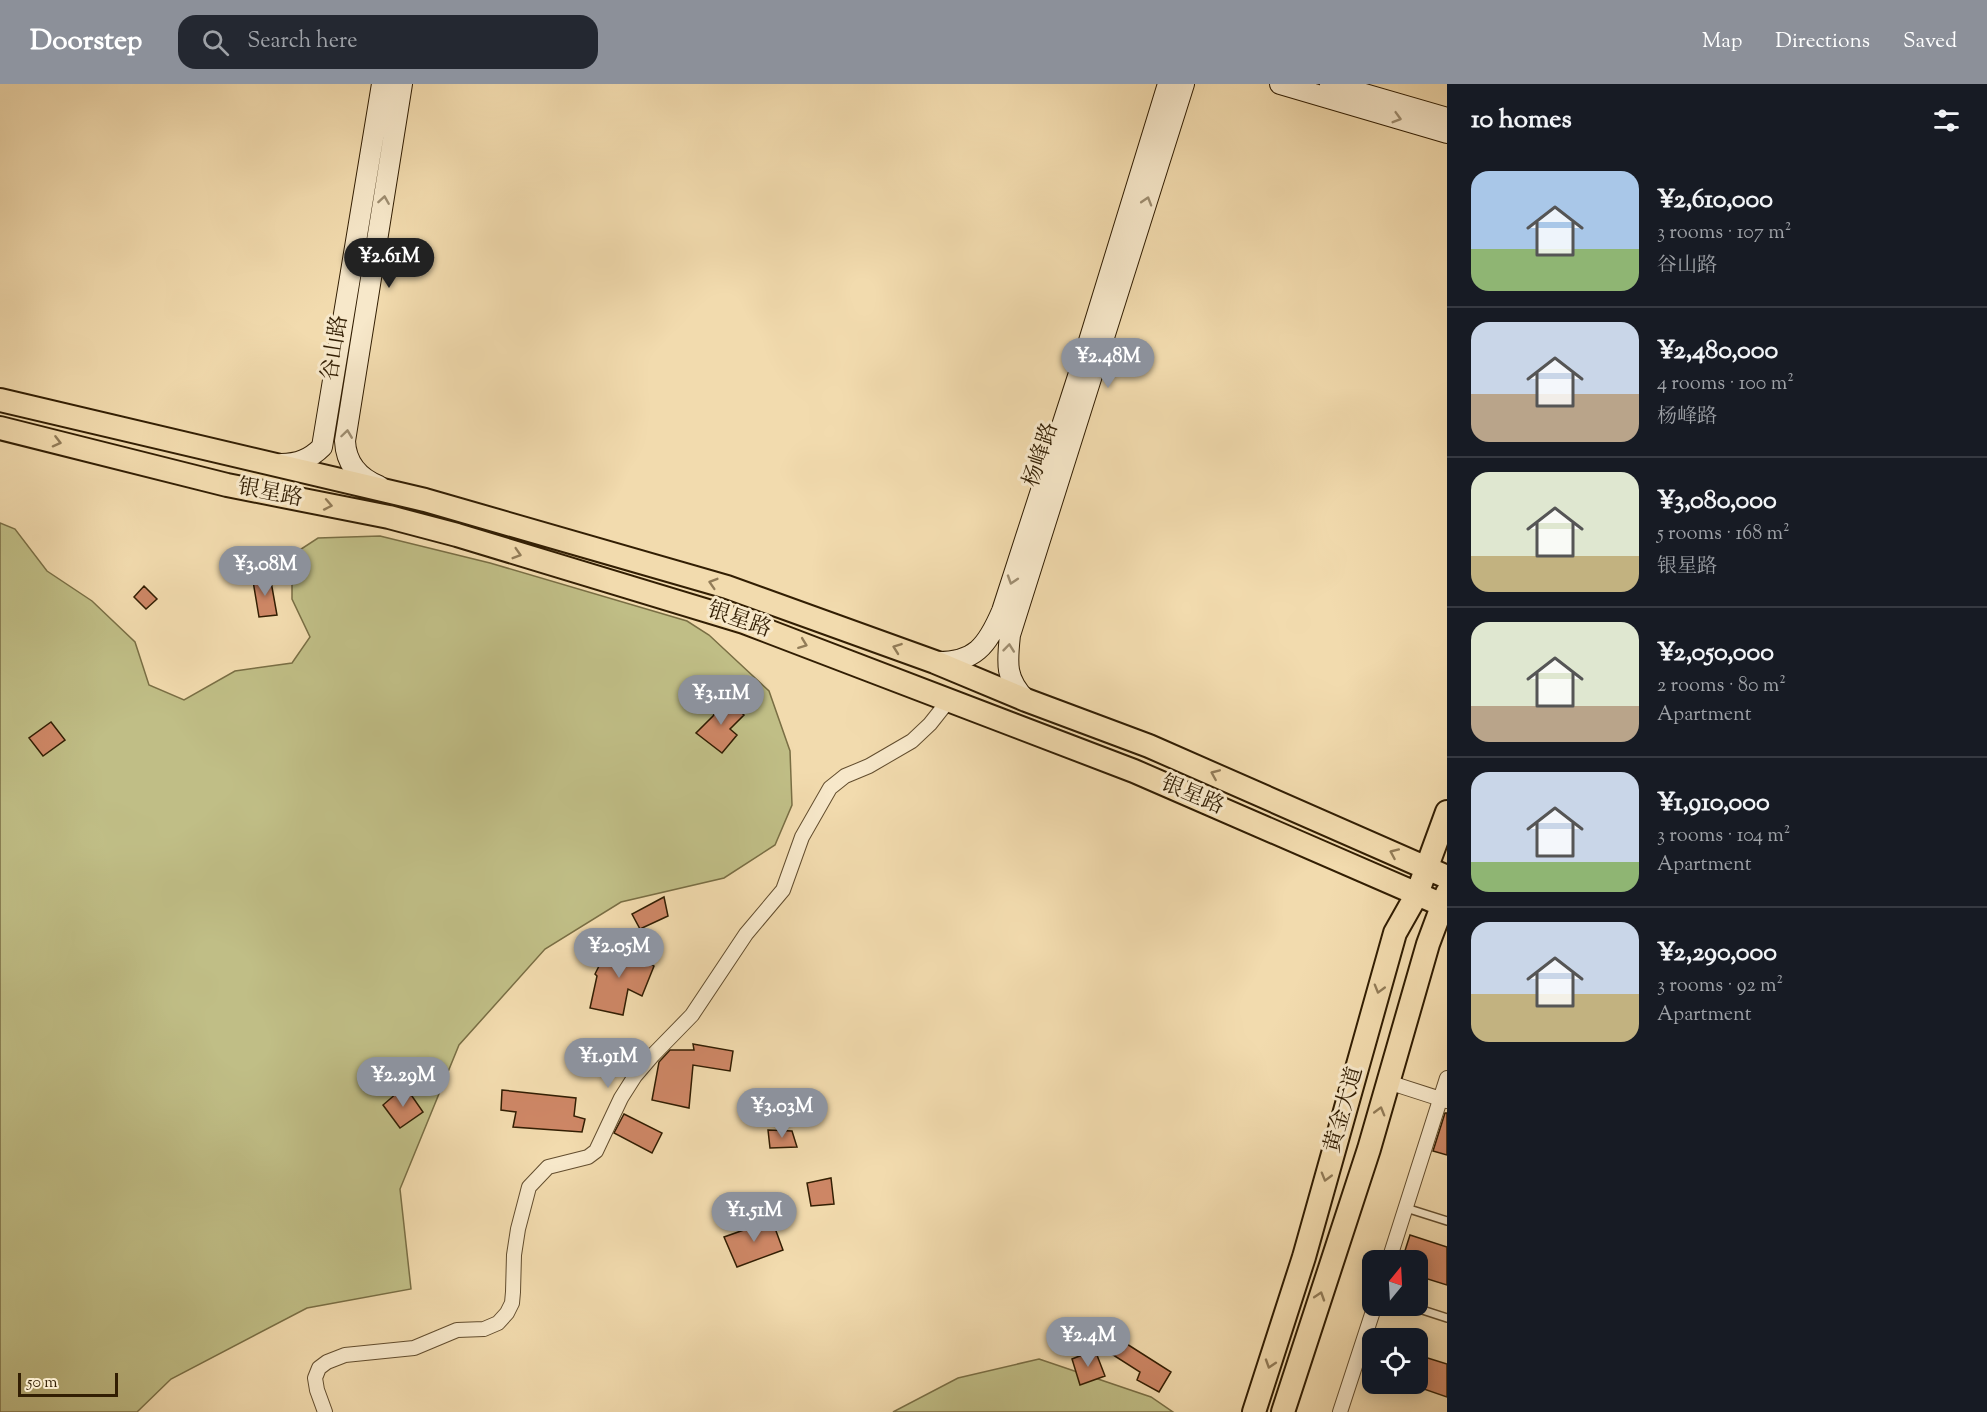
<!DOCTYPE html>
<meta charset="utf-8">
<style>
body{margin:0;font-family:"Sorts Mill Goudy","Noto Serif SC",serif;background:#242831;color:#f1f3f6;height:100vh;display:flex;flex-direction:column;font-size:22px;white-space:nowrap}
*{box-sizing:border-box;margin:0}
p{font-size:20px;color:#9ea1a6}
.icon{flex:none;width:33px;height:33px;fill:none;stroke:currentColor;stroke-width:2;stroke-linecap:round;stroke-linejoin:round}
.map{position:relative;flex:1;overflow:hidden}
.side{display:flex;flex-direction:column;background:#171b24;width:540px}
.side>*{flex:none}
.needle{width:39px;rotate:18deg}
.fabs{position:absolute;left:1362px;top:1166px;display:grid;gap:12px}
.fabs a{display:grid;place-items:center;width:66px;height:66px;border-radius:12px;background:#171b24;box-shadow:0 3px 15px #0003;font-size:30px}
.scale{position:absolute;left:18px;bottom:15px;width:100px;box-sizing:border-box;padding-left:6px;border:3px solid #321e03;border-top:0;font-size:16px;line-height:21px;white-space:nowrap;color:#321e03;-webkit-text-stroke:4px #f7e8ca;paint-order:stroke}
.price{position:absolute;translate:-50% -51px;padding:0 14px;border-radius:21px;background:#8c9099;color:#fff;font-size:20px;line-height:39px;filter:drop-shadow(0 2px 3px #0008)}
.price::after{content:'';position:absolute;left:50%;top:36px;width:18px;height:14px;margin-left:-9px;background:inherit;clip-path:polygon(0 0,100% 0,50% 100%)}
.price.selected{background:#222;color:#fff}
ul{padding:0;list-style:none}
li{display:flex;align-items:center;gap:18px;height:150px;padding:0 24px}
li+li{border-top:2px solid #363941}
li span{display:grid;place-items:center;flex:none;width:168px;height:120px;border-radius:18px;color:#555}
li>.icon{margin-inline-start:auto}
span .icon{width:72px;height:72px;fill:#fffc;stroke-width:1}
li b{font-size:26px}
h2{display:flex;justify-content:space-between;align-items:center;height:72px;padding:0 24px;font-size:26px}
header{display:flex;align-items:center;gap:36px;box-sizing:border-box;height:84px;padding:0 30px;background:#8c9099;color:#fff}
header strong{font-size:28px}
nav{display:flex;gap:33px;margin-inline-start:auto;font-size:21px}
.search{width:420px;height:54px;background:#242831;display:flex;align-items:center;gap:15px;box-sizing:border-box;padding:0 21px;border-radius:18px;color:#9ea1a6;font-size:22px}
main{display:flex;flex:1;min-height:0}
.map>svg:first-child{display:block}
.green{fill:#c0be86;stroke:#796e44;stroke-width:1.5}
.building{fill:#ce8766;stroke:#321e03;stroke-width:1.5}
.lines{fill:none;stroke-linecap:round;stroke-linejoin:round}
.lane-casing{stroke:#624d2e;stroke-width:10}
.street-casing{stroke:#624d2e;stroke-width:16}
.secondary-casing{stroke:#321e03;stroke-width:22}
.primary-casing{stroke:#321e03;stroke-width:26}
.lane{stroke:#f7e8ca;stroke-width:7}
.street{stroke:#f7e8ca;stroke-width:14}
.secondary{stroke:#f7e8ca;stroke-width:20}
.primary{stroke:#f2dbae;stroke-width:22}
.oneway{stroke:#9e8d70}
.oneway2{stroke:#927c58}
.labels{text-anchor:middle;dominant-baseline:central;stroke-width:6;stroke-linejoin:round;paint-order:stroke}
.street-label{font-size:22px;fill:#321e03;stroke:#f7e8ca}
</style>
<header>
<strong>Doorstep</strong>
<div class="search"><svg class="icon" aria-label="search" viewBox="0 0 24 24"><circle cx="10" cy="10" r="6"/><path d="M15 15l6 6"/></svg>Search here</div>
<nav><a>Map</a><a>Directions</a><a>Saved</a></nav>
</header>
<main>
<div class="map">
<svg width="1447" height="1328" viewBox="0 0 1447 1328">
<rect width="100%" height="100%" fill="#f2dbae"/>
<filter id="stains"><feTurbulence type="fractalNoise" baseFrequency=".00333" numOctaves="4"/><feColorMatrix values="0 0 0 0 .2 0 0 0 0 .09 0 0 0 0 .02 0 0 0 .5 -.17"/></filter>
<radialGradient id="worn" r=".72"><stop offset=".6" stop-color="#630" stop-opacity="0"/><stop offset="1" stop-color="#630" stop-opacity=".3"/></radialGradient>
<path class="green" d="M0,439L15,445L47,487L92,517L135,558L149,601L184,616L235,587L292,579L310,553L292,515V471L318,454L380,452L490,479L687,537L709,551L769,607L790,667L792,721L775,761L724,794L621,818L545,865L459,961L400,1105L411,1205L307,1224L171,1295L137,1328H0Z
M1039,1275L1151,1313L1173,1328H893L958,1294Z"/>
<path class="building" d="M270,492L277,531L259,533L253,497Z
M144,502L157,515L146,525L134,513Z
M725,614L744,631L730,645L737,651L722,669L696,649L713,632Z
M51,638L65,656L43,672L29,654Z
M664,813L668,832L640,845L632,830Z
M611,858L654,882L642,912L628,905L623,931L590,924L597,892L595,890Z
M693,960L733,967L730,987L693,981L689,1024L652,1016L659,978L670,966H694Z
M405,1002L423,1028L400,1044L383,1021Z
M502,1006L576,1014L574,1032L585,1035L582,1048L513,1043L516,1028L501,1026Z
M1445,1029H1447V1071L1433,1067Z
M624,1030L662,1049L652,1069L614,1049Z
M768,1046L792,1047L797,1063L770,1064Z
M831,1094L834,1120L811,1122L807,1099Z
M772,1136L783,1166L737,1183L724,1153Z
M1410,1151L1447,1163V1201L1418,1192V1176H1402Z
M1119,1255L1171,1288L1159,1308L1137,1296L1140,1288L1110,1269Z
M1095,1266L1105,1292L1080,1301L1072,1275Z
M1418,1271L1447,1280V1313L1418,1303Z"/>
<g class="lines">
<defs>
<path id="lane" d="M1406,1124L1447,1137
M1407,1221L1447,1234"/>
<path id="street" d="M1388,998L1447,1017
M1389,1176L1447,994
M325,1328L317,1306L315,1294L319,1284L327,1278L345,1271L414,1264L457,1246L484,1245L498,1239L507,1229L512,1219L513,1208L514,1171L518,1145L529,1103L548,1083L588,1073L596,1067L621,1014L635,992L653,971L692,931L746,850L783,806L802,753L830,704L845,692L869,682L912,657L930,640L949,616
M1340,1328L1375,1221"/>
<path id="secondary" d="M1280,0L1447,49
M1330,0L1447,34
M281,380C298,380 310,375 322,363L382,0
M379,402C359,394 346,380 345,357L402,0
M935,578C975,579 987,562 1002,527L1081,283L1168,0
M1026,616C1005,595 1007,579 1010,551L1184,0"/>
<path id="primary" d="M0,316L425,416L727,503L935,578L1026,616L1149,662L1447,793
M0,344L227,401L389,433L457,451L744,538L1134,687L1447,823
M1254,1328L1304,1173L1395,849L1417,810L1447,728
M1283,1328L1369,1065L1428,860L1447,809"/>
</defs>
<use href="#lane" class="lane-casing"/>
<use href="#street" class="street-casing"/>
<use href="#secondary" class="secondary-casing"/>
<use href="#primary" class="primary-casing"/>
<use href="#lane" class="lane"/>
<use href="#street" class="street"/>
<use href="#secondary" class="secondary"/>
<use href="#primary" class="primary"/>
</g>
<defs><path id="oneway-chevron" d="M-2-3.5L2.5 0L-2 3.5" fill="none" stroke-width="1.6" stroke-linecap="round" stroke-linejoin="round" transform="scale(1.5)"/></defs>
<g class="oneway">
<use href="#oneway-chevron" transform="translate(1397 34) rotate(16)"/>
<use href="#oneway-chevron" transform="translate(384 116) rotate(-81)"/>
<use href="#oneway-chevron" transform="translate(1147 117) rotate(-73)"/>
<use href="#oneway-chevron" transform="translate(347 350) rotate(-82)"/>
<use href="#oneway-chevron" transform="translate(1012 496) rotate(108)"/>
<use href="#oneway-chevron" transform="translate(1009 564) rotate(-84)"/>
</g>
<g class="oneway2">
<use href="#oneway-chevron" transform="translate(57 358) rotate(14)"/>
<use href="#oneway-chevron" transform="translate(328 421) rotate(11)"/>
<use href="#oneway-chevron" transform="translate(517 470) rotate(17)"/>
<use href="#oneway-chevron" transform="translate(713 499) rotate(-163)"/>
<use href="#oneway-chevron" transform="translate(803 560) rotate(21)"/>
<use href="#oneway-chevron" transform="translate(897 564) rotate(-160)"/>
<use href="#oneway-chevron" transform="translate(1215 690) rotate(-157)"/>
<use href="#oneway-chevron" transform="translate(1394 769) rotate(-156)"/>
<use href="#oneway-chevron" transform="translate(1379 905) rotate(106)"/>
<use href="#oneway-chevron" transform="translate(1380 1027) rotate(-74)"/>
<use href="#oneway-chevron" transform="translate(1326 1093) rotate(106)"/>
<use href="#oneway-chevron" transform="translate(1320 1212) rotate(-72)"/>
<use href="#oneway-chevron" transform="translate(1270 1280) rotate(108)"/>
</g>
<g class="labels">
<g class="street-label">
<text transform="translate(336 264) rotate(-81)">谷山路</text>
<text transform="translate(1042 371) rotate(-72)">杨峰路</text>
<text transform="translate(270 410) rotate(11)">银星路</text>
<text transform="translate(739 537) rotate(19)">银星路</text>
<text transform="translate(1192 712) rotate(23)">银星路</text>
<text transform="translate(1345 1026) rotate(-74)">黄金大道</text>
</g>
</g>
<rect width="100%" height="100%" filter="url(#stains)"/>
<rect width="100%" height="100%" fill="url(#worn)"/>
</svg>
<div class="fabs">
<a><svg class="needle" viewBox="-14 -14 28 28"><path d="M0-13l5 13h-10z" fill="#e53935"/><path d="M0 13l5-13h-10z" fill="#9ea1a6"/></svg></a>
<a><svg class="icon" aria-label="locate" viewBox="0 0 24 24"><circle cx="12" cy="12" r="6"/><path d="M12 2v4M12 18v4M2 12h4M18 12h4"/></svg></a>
</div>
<div class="scale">50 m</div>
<b class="price selected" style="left:389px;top:205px">¥2.61M</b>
<b class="price" style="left:1108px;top:305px">¥2.48M</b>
<b class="price" style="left:265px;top:513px">¥3.08M</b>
<b class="price" style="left:721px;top:642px">¥3.11M</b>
<b class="price" style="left:619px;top:895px">¥2.05M</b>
<b class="price" style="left:608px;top:1005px">¥1.91M</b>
<b class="price" style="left:403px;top:1024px">¥2.29M</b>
<b class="price" style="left:782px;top:1055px">¥3.03M</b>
<b class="price" style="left:754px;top:1159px">¥1.51M</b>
<b class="price" style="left:1088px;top:1284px">¥2.4M</b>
</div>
<section class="side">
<h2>10 homes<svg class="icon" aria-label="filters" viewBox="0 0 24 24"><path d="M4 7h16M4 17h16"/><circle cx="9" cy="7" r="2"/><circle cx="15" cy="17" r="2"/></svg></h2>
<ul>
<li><span style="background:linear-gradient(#a9c7e8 65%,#8fb573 0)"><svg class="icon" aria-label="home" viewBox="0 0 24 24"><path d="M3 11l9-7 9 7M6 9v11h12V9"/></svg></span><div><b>¥2,610,000</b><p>3 rooms · 107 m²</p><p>谷山路</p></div></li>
<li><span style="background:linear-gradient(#c9d6e8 60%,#b9a48a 0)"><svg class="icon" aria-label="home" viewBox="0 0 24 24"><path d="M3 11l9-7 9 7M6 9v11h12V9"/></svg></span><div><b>¥2,480,000</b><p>4 rooms · 100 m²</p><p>杨峰路</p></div></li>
<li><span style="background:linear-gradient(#dfe7d0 70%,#c2b280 0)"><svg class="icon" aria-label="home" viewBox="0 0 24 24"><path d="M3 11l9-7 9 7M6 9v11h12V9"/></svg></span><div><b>¥3,080,000</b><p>5 rooms · 168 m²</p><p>银星路</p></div></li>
<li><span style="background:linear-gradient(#dfe7d0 70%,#b9a48a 0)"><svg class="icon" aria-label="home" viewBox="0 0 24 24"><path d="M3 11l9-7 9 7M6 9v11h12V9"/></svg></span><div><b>¥2,050,000</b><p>2 rooms · 80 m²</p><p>Apartment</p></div></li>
<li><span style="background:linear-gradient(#c9d6e8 75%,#8fb573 0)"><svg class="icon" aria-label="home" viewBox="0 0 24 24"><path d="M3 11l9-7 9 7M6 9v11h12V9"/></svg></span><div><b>¥1,910,000</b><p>3 rooms · 104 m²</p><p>Apartment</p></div></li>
<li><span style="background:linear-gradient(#c9d6e8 60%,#c2b280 0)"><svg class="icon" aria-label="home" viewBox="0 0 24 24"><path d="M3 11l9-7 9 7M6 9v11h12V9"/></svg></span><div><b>¥2,290,000</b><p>3 rooms · 92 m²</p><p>Apartment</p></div></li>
</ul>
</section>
</main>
